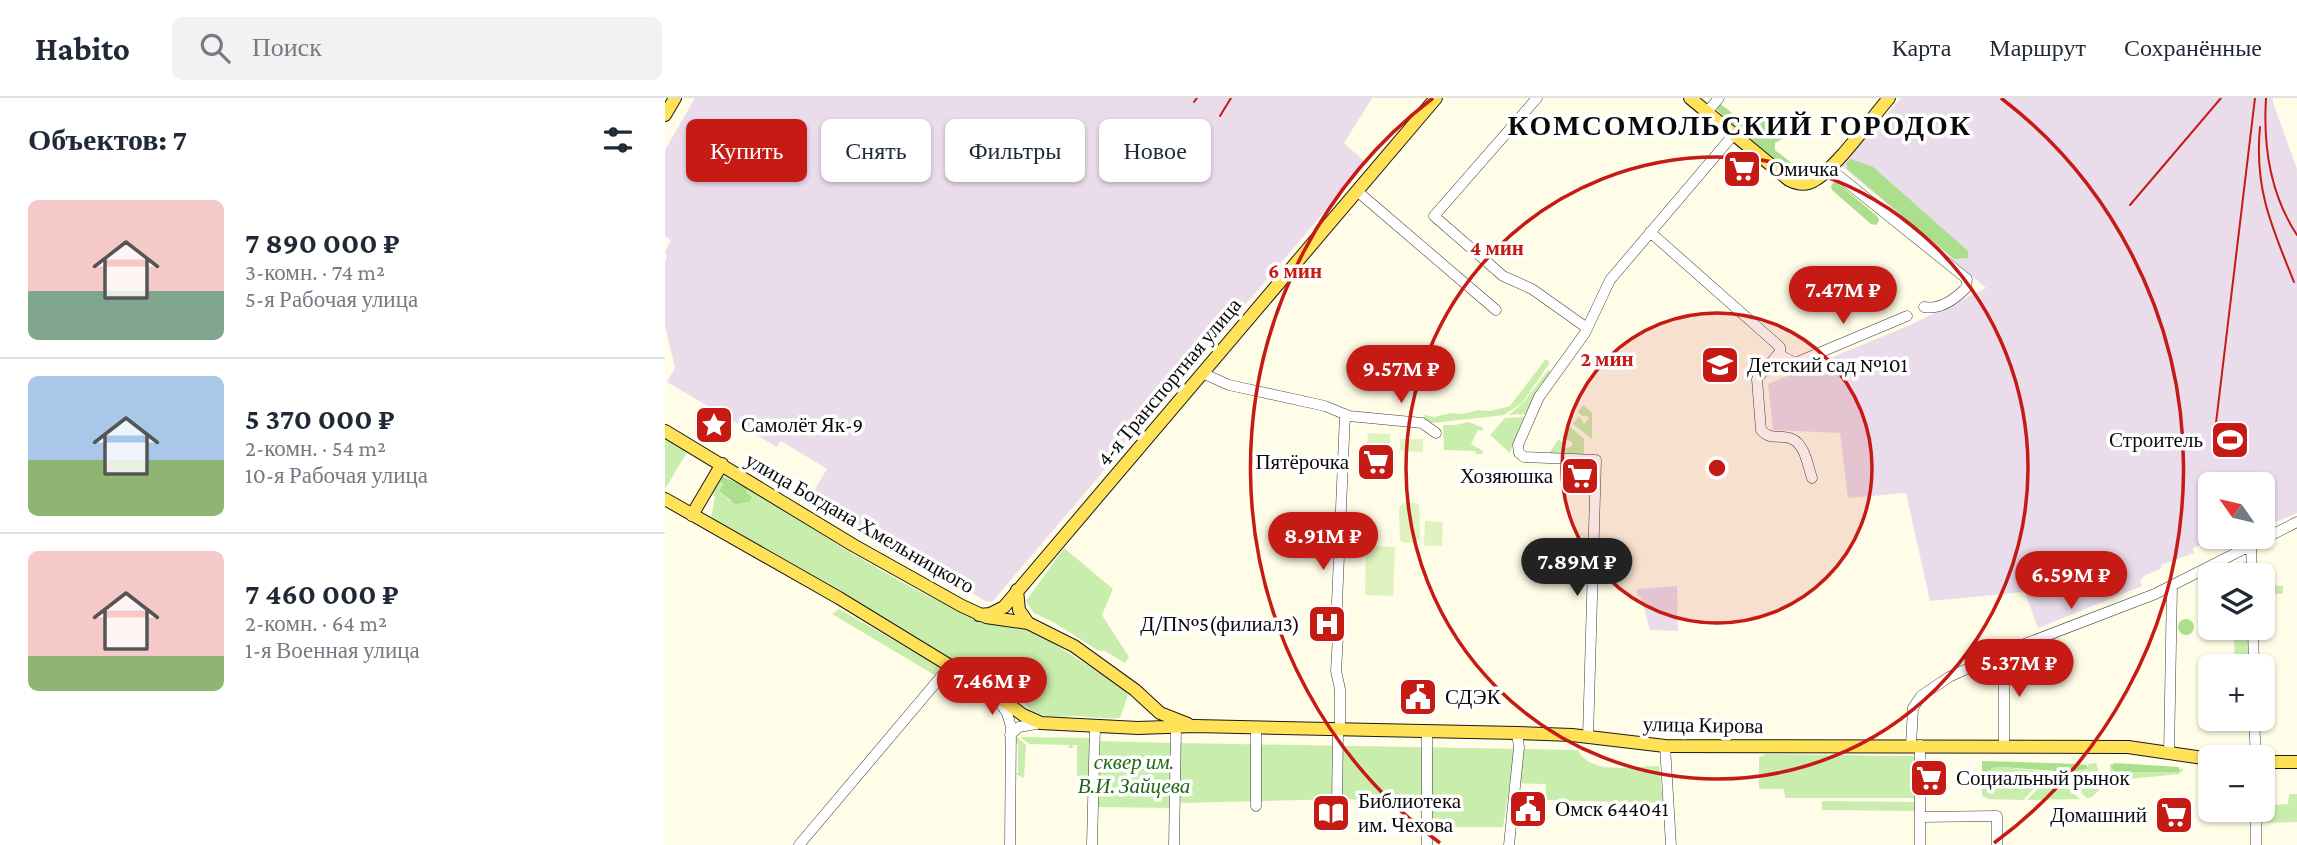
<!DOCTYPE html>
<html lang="ru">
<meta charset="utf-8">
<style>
body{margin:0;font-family:"Crimson Pro",serif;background:#f2f2f3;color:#1f2937;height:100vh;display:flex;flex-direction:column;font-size:26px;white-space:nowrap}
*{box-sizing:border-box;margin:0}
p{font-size:23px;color:#747a83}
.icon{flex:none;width:38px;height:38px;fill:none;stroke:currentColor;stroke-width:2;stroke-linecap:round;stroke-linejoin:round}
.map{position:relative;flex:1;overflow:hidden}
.details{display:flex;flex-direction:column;background:#fff;width:665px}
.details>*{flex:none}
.hud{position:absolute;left:21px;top:21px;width:665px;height:63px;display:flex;gap:14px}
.needle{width:46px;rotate:304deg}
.tools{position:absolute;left:1533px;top:374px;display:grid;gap:14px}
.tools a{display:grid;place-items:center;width:77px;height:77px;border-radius:10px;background:#fff;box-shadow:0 2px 5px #0004;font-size:35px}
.price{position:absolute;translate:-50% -60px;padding:0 16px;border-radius:24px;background:#c61a15;color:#fff;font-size:23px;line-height:46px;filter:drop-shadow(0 2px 4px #0008)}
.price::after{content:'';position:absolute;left:50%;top:42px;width:21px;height:16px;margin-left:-10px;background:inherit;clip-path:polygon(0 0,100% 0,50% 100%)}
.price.active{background:#222;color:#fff}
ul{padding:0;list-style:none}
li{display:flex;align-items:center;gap:21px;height:175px;padding:0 28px}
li+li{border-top:2px solid #e0e1e3}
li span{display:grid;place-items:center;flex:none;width:196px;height:140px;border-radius:10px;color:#555}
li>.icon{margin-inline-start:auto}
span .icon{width:84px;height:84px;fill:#fffc;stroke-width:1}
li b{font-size:30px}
h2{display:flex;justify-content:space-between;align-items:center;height:84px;padding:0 28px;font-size:30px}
.tag{padding:0 24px;border-radius:10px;background:#fff;box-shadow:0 2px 5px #0004;font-size:24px;line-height:63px}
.tag.active{background:#c61a15;color:#fff}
header{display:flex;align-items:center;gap:42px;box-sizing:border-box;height:98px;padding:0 35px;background:#fff;border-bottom:2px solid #e0e1e3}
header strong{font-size:33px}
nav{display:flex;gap:38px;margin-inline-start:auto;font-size:24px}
.search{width:490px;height:63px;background:#f2f2f3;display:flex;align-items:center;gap:18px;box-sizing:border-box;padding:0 24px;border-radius:10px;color:#747a83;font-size:26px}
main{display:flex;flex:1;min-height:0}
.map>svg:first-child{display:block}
.industrial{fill:#eadceb}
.green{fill:#c9edad}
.forest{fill:#abdf8b}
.pitch{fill:#def3bf}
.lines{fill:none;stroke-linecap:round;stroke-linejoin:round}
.minor-casing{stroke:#3d3d3d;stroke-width:11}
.major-casing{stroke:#1b1b1b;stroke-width:14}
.minor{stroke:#fff;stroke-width:10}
.major{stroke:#ffe257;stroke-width:12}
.rail{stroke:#c61a15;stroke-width:2}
.ring{fill:none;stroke:#c61a15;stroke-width:3.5}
.labels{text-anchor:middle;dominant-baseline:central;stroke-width:7;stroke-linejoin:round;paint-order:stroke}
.poi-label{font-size:21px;fill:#0a0a0a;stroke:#fff;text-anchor:start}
.street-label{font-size:21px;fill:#0a0a0a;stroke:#fff}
.park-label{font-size:21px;font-style:italic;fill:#206615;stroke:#fff}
.district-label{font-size:28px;font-weight:bold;letter-spacing:2px;fill:#0a0a0a;stroke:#fff}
.centre{fill:#c61a15;stroke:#fff;stroke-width:3.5}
.ring-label{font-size:21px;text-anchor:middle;font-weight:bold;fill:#c61a15;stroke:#fff;stroke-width:7;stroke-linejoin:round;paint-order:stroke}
</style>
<header>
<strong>Habito</strong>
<div class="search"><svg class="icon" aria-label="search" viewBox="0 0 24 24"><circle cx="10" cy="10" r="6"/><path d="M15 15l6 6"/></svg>Поиск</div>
<nav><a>Карта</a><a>Маршрут</a><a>Сохранённые</a></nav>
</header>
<main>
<section class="details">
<h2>Объектов: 7<svg class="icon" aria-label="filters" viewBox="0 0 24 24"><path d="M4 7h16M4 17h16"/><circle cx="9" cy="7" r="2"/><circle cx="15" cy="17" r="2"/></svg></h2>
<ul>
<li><span style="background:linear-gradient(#f6c9c9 65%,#7fa58c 0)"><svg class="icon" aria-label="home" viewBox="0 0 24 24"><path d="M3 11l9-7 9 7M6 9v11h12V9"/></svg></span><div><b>7 890 000 ₽</b><p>3-комн. · 74 m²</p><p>5-я Рабочая улица</p></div></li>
<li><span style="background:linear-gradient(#a9c7e8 60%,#8fb573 0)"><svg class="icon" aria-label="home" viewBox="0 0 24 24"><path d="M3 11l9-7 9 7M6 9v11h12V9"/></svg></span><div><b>5 370 000 ₽</b><p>2-комн. · 54 m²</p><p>10-я Рабочая улица</p></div></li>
<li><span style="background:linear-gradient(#f6c9c9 75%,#8fb573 0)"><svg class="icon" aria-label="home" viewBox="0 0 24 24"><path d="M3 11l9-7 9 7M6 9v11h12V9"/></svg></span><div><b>7 460 000 ₽</b><p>2-комн. · 64 m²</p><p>1-я Военная улица</p></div></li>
</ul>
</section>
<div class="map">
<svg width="1632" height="747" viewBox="0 0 1632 747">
<rect width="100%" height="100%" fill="#fffce7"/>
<path class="industrial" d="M30,0H707L679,45L701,65L327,504L320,503L146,398L162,371L116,343L112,349L2,284L10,270L0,227V163L2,158L0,154L6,142L0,138V52Z
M1236,0H1608V5L1632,71V415L1602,428L1598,421V387H1545V439H1555L1528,450L1529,455L1496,467L1497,470L1479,478L1475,483L1477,488L1373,530L1360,494L1265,503L1241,395L1183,400L1175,335L1108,332L1103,286L1245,227L1321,190L1177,68Z
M1012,488L1013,533L985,532L976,499L972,498V491Z"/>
<path class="green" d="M707,250L733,271L729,275L710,271L698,262Z
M880,262H883L884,266L857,305L839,317L767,325L759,321V317L769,319L786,315L797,316L813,312L825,313L845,308Z
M884,271L885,277L860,316L844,317L858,305Z
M918,307L927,315V341L908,326L914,318L919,326L924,321L922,318H917L913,314Z
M859,319L845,355L825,337L840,320Z
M804,324L818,330V333L813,332L806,346L818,353L817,356H811L810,353L779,352L778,327H790Z
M905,329L919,341V356L917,359H881L894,341L901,350L906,349L908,345L897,339Z
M0,341L22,354L0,391Z
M53,383L58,386L54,393L65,403L81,395L82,390L196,461L255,494L318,524L354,529L374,536L459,591L463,597L455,620C441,621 426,619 412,618C397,618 383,621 369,614C360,609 358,601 351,595C342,588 332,587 321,583C307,578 299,562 286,561L45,424L50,399L47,395Z
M399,450L448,491L437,517L464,559L460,565L440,553L432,552L390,525L369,515L361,503Z
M1581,463L1584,464V478H1553Z
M1598,487L1618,488V496H1606V520H1598Z
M174,511L277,570V575L273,579L167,516Z
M1563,534H1585L1586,565H1570L1569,542L1562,541Z
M349,639H352L361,647L359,680L350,676L353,675V646L350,645Z
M355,639L427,640L426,690L421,693L412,690V647H408V650H404V647L364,646Z
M434,643L507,645V710L431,709Z
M513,645L913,652C925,678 970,668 994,668L998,705L881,702V686L845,685L838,729H788L736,705L682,701L517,705L514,701Z
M1102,656L1247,658L1251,661V700H1120L1119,691H1094V659Z
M1431,665L1435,678H1430L1429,691H1435L1427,699L1422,700L1393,674L1423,672V666Z
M1445,666L1519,671L1514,676L1445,683Z
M1337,669L1384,674L1358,702L1323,701L1317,698V678L1328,670Z
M1387,676L1415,701L1362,702Z
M1624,696H1632V724L1598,725L1595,723L1598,700L1610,707L1623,706Z
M1157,703L1250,704V713L1157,712Z"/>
<path class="forest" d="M1054,5L1083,27H1089L1097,16H1103L1122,34L1119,40L1110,45V52L1133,70L1134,76L1127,78L1054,14L1051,10Z
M1186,61L1208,69L1303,153V160L1289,161L1182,71V64Z
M1169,84L1173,85L1213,119L1214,123L1211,127L1206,126L1167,92L1166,88Z
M57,378L82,390L81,395L87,399L84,404L70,406L54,393L58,386L55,384Z
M1513 529a8 8 0 1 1 16 0a8 8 0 1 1-16 0Z
M1317,663L1414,666L1422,667L1423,671L1404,674L1337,669L1328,670L1317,677Z
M1449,665L1514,669V674H1451L1446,669Z"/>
<path class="pitch" d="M703,335L725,336V350L702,349Z
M735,341H758V354L735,353Z
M738,405H750L754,407L755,440L752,444L739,445L735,442L734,409Z
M760,423L778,424L777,448H759Z
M701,448L730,449L728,498L700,497Z"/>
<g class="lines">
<defs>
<path id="minor" d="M872,0L769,118L838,178L867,191L922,230
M1042,14L1054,0
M1164,70L1302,181L1301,190C1290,201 1274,212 1259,209
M692,93L831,212
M985,134L1115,249V254L1092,281L1096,332C1105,343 1116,336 1127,341C1140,346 1143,369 1147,380
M1113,256L1130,265L1242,218
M537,275L564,287L660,308L684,318L757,325L771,335
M1586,446L1587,478
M1588,530L1589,569
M1339,554V647
M332,601L342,615L346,629L345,747
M1589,621L1591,660
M591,630V708
M675,632V591L671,573L674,520L672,505L680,316
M762,633V747
M345,637L354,629L376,625
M923,639L931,362L859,359L854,355L853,347L874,299L920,235L945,182L1069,36
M1246,647L1248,610L1256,598L1284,579L1339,554L1490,496L1632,424
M1000,648L1006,747
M1504,656L1507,487
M672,708L673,632
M1255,719L1332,718V747
M134,747L285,568
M427,747L430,628
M509,747L511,630
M844,747L854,649L852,635
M1255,747V647
M1591,747V712"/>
<path id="major" d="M1025,0L1124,82C1132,86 1141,88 1150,82C1171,70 1206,21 1224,0
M0,17L10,0
M0,333L188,447L297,508L321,519L363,525L409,548L470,592L495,615L523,626
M0,401L174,500L323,591L358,617L376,625L473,630L530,628L852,635L907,637L1000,648L1463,649L1545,661
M27,417L57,366
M352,492L354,512L363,525
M314,517L325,516L339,509L771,0
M1598,664H1632"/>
</defs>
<use href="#minor" class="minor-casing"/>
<use href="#major" class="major-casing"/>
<use href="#minor" class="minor"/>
<use href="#major" class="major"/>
<path class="rail" d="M1601,0C1598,48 1605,96 1632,137
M529,4L532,0
M555,18L566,0
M1595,29C1589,91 1607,129 1629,184
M1465,107L1556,0
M1551,325L1590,0"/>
</g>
<circle cx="1052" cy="370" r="155" fill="#c61a15" fill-opacity=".12"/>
<g class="ring">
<circle cx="1052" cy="370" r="155"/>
<circle cx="1052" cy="370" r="311"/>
<path d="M775 745A466 466 0 0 1 768 0M1336 0A466 466 0 0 1 1329 745"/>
</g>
<defs>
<symbol id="supermarket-square" viewBox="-11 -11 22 22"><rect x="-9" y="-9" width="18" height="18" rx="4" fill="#c61a15" stroke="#fff"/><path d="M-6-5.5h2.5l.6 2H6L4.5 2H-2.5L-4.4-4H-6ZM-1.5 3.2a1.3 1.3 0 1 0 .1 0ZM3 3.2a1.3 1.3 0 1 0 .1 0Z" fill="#fff"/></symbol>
<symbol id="school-square" viewBox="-11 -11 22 22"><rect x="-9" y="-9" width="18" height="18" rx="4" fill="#c61a15" stroke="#fff"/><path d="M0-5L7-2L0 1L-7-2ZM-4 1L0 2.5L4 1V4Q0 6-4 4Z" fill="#fff"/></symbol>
<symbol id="sight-square" viewBox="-11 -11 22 22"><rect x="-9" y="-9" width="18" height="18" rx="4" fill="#c61a15" stroke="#fff"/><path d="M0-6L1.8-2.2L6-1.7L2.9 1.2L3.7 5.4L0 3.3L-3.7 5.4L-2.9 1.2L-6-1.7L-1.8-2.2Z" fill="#fff"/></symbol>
<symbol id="stadium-square" viewBox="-11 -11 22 22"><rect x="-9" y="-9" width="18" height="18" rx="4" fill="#c61a15" stroke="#fff"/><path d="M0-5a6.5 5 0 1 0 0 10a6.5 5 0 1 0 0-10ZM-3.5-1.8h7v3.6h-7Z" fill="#fff"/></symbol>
<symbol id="hospital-square" viewBox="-11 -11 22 22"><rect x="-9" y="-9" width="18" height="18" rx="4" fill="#c61a15" stroke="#fff"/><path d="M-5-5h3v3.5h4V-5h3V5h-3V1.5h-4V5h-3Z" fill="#fff"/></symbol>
<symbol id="civic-square" viewBox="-11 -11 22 22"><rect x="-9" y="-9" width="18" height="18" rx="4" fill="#c61a15" stroke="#fff"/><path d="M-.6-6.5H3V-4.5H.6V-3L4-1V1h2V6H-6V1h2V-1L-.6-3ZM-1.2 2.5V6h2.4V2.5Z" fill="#fff"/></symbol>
<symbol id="library-square" viewBox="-11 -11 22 22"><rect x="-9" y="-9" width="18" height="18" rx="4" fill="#c61a15" stroke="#fff"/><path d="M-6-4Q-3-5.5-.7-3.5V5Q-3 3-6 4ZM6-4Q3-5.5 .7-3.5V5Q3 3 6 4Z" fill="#fff"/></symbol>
</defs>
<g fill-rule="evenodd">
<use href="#supermarket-square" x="1055" y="49" width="44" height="44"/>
<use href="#school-square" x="1033" y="245" width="44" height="44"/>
<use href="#sight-square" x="27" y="305" width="44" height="44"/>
<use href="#stadium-square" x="1543" y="320" width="44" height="44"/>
<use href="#supermarket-square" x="689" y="342" width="44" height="44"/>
<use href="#supermarket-square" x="893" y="356" width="44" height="44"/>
<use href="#hospital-square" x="640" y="504" width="44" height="44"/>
<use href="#civic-square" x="731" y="577" width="44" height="44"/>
<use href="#supermarket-square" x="1242" y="658" width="44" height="44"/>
<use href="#civic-square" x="841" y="689" width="44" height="44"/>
<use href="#library-square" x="644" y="693" width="44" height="44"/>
<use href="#supermarket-square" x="1487" y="695" width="44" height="44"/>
</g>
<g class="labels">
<g class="poi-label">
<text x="1104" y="71">Омичка</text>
<text x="1082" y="267">Детский сад №101</text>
<text x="76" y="327">Самолёт Як-9</text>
<text x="1538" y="342" text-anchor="end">Строитель</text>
<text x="684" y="364" text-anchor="end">Пятёрочка</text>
<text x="888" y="378" text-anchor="end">Хозяюшка</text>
<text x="635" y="526" text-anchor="end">Д/П№5(филиал3)</text>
<text x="780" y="599">СДЭК</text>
<text x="1291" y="680">Социальный рынок</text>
<text x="693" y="703">Библиотека<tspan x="693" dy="24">им. Чехова</tspan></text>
<text x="890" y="711">Омск 644041</text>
<text x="1482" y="717" text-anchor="end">Домашний</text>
</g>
<g class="street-label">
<text transform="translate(504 284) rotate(-50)">4-я Транспортная улица</text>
<text transform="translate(195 425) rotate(30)">улица Богдана Хмельницкого</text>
<text transform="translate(1038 627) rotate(1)">улица Кирова</text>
</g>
<g class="park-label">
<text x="469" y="664">сквер им.<tspan x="469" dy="24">В.И. Зайцева</tspan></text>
</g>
<g class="district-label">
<text x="1075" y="27">КОМСОМОЛЬСКИЙ ГОРОДОК</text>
</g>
</g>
<circle cx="1052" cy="370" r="10" class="centre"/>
<g class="ring-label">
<text x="832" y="157">4 мин</text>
<text x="630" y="180">6 мин</text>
<text x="942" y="268">2 мин</text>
</g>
</svg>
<div class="tools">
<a><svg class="needle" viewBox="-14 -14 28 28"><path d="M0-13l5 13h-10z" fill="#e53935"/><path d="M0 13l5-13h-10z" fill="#747a83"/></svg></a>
<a><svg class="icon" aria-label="layers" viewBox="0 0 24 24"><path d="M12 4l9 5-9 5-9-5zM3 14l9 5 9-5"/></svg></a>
<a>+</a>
<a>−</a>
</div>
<b class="price" style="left:1178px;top:228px">7.47M ₽</b>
<b class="price" style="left:736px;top:307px">9.57M ₽</b>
<b class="price" style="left:658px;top:474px">8.91M ₽</b>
<b class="price active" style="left:912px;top:500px">7.89M ₽</b>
<b class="price" style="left:1406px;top:513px">6.59M ₽</b>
<b class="price" style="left:1354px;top:601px">5.37M ₽</b>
<b class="price" style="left:327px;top:619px">7.46M ₽</b>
<div class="hud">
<a class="tag active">Купить</a>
<a class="tag">Снять</a>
<a class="tag">Фильтры</a>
<a class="tag">Новое</a>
</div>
</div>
</main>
